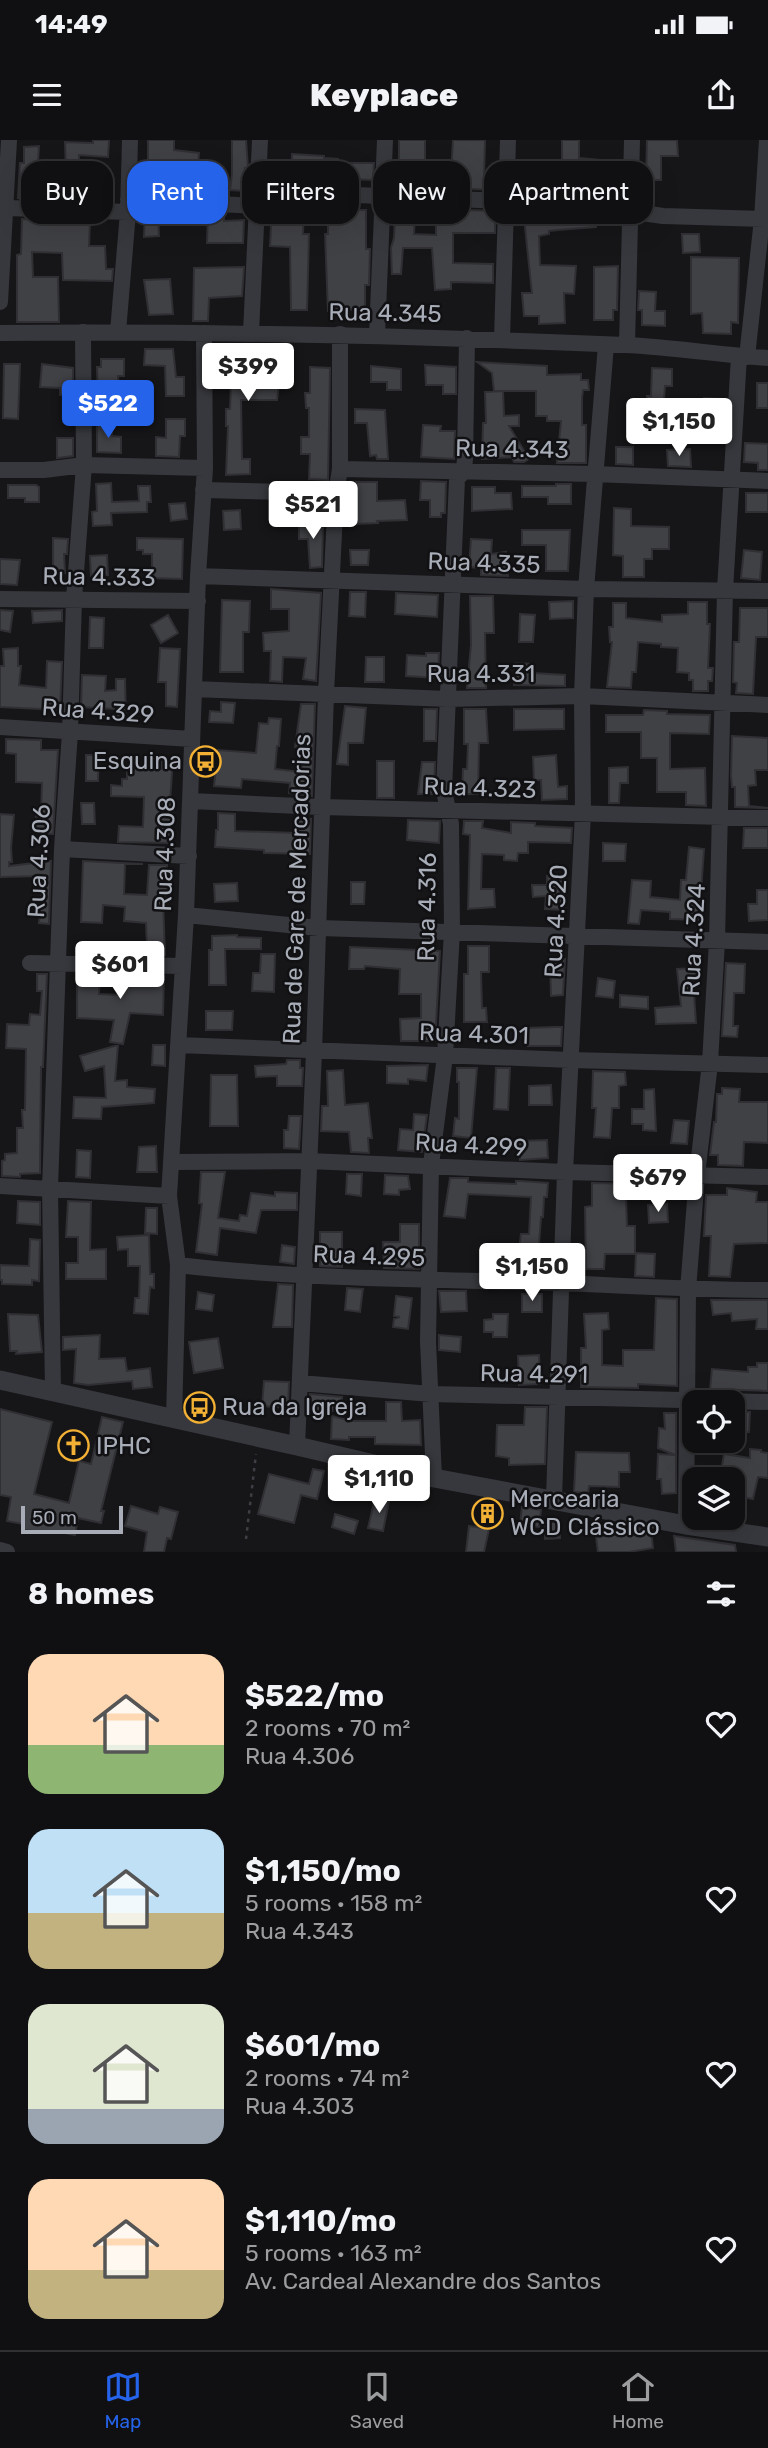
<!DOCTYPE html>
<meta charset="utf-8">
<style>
body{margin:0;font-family:Rubik,sans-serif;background:#19191b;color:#f1f3f6;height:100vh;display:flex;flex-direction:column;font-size:26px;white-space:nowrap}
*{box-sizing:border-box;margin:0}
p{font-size:23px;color:#9c9d9f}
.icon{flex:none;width:38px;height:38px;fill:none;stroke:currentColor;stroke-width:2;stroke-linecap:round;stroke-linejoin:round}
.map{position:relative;height:1412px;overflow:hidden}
.panel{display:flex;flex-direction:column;background:#101012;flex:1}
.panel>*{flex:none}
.guide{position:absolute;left:21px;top:21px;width:726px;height:63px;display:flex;gap:14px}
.tools{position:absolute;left:682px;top:1250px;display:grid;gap:14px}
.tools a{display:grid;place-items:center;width:63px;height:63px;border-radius:14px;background:#101012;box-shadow:0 7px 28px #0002,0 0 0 2px #303032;font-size:35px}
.scale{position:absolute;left:21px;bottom:18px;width:102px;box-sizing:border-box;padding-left:7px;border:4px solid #a8adb8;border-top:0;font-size:19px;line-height:24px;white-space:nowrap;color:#a8adb8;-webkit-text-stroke:5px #111113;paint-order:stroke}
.price{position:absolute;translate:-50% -60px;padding:0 16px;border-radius:7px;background:#fff;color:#222;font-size:23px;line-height:46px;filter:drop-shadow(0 2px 4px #0008)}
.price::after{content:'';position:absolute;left:50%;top:42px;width:21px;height:16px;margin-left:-10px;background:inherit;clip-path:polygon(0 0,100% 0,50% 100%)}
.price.active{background:#2563eb;color:#fff}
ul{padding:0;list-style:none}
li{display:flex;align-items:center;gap:21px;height:175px;padding:0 28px}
li span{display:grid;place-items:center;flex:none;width:196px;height:140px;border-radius:21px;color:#555}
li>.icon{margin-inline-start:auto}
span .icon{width:84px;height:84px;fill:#fffc;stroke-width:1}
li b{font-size:30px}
h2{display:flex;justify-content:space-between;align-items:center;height:84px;padding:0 28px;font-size:30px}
.tag{padding:0 24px;border-radius:21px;background:#101012;box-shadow:0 7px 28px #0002,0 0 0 2px #303032;font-size:24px;line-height:63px}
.tag.active{background:#2563eb;color:#fff}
.status{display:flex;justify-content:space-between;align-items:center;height:49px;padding:0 35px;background:#101012;direction:ltr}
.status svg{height:19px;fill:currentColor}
header{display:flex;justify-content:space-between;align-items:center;height:91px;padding:0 28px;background:#101012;font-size:32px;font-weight:800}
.tabs{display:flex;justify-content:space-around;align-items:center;height:98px;border-top:2px solid #303032;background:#101012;font-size:19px;color:#9c9d9f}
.tabs a{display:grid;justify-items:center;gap:4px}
.tabs .active{color:#2563eb}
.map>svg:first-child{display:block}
.building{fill:#404145;stroke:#303034;stroke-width:2}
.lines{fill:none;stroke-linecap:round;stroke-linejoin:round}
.path{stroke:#3d3f44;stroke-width:2.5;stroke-dasharray:3.5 5;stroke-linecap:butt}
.minor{stroke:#37383d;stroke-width:16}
.tertiary{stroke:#37383d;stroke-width:19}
.labels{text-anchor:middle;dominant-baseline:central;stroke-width:5;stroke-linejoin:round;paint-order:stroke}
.street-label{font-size:24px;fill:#a8adb8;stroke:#111113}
.poi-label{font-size:24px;fill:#a8adb8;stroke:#111113;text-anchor:start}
</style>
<div class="status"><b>14:49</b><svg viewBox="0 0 49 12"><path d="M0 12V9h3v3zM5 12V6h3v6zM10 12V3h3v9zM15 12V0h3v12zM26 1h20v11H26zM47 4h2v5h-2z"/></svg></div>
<header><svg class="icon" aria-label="menu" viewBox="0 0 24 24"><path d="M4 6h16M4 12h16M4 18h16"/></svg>Keyplace<svg class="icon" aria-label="share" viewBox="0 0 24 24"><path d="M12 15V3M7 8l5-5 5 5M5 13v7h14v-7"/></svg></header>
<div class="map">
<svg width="768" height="1412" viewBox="0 0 768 1412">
<rect width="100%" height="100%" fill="#161618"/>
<path class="building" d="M93,0H109L108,17L79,15V40L110,42L109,61L56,59V31L66,30L65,2L93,3Z
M148,0H174V10L199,13L196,52L183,51V33L155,34V25H148Z
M232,0H246L248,28H245L243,51L230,50L232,34Z
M399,0H425V36L451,35L453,0H485L484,38L496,39V50L395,46V27H399Z
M562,0H579V18L620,22L617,52L591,51V31H562Z
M647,0H677L678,16H661V40H646Z
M39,6L36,58H18L20,23H24V7Z
M292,14L324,16V18L338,19V23H374L373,40L347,39L325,43L274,41V26L292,25Z
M522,31H550V51L522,50Z
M272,67L304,69L303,94H309L307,170H291L290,107L270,106Z
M348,70H366V109H370L369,145H365V169L328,171L325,94H328V71H348Z
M465,70L495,71V93H453V123L493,124V143L451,142V149L435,150L432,108H403L401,134H392L391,108L394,98L395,74H415L414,94L436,95V76L465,75Z
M145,71H158L159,96L144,97Z
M208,74L224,75V81L244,80L243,103H207Z
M557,76V78L597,77L596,87L558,90L549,91V94L539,96L540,125L576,126L574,154L564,153L565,183L539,184V176H524L522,153H532L524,78Z
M22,79L90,81L89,106H105L106,129H113L112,141L63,140L62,113L32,112L33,137H58L59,182H17V115L21,114Z
M682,94H699L700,112L683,113Z
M691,117L739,118L738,183L731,182V194L703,193L702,173L691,174Z
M618,126L617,170H613V180H594V127Z
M244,127L242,156L209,158L208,181H193L194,128Z
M170,139L173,174L149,175L144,140Z
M639,151L656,152L655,171H665V186L642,185V170H638Z
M145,209H173L176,237H184V256H166L165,226L144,225Z
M266,216L282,218L277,260H241L242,319H250V334L226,335L228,286H226V269H230L232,220L265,221Z
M101,219H124V236H118L119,258H98L97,227H101Z
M477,222L547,226V235L581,234V240H588L589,250H583L582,258V285H586V323H557L561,281H547V276H536V251H494L492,233Z
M4,224H20L18,279L3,278Z
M42,224L73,228V256H69H73V269L64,268L65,255H60V248L40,247Z
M425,225L456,227V254H443V245H426Z
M371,226L401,229V250H387V242H371Z
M310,227L330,228L328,340L309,339L310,314H301V297H309V268H306L305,253H310Z
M652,228L672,229V246H665L662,286H650V267H646L647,256H651Z
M757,243H768V268H757Z
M503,251L504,276L519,275V286H509L529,319L524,322H514L512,317L482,319L483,283H486L485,252Z
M704,258L723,259L721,301L693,300V281H703Z
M355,269L385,270L388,319H377L376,315L370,316L367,283H355Z
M166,279H185V296H180L179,317L156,316V297L166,298Z
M111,283L112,296L121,297V313L97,312V285Z
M423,285L441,286L440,291H455L454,319L421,317Z
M57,298H73V316L57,318Z
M745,303L768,304V330H758V323L744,322Z
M616,307H633V325L616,324Z
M690,309L691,327L668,326L667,310Z
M421,341L446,342L445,373H441V377H430V360H420Z
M356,342H377V361L405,360L407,380L377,381L378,383L356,384Z
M111,343L112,362L139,361L138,346H150L151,362H147V372L111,373L112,385L93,386L92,372L97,371L96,344Z
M556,344H571V364H548V357H522V346H556Z
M8,345H36L39,347V362H25V358H8Z
M472,347H495V353H511L512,369L472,371Z
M746,353H768V372H746Z
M185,363L187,379L171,381L169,364Z
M614,368L631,369V386L669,387V409H652V419H644V437H623V416L613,415Z
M240,370L241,389L224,390L223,371Z
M299,382H323L322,427L310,428L308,399H299Z
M522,390H570L568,431H546V405H522Z
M53,398L68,399L67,414H64L65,433H53Z
M137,398L183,399L182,439L152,438V414H143V410H137Z
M471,399L492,400L491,414L506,412L508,436L481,435V428L469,427Z
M350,410H369L368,425H351Z
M744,410L762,412L760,440L741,438Z
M107,415L108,435L91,436L90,416Z
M0,419L20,420L17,445L0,444Z
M271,449L321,453L316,541L303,539L306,518L283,517L282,542L270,541L271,511H264L263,493L289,491V469H271Z
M350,452H366L365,477L349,476Z
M396,453L438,455L437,477L395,474Z
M470,456H493L494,493H485L486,548H467L471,505Z
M222,460L250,461L249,492H243V532H220Z
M573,461V478L550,479L549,462Z
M688,462H707V484H710L708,528H713L712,541H708V551H693V540H689V533L677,532L678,508L661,507V504L638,502L636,532H632L631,548L607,547L612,502H610L609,487H613V463H626V478L662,482V475L688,474Z
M740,468H768V497H756L753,554L736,553L737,543L733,542L734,502H739Z
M0,470L13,471L10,492L0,490Z
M62,470V481L33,483L32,471Z
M520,474L535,475L533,502H519Z
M168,475L178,493L161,503L151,485Z
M90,477L104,478L103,508H89Z
M18,508V526H21L19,545L46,548L47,521L62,522L60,570L0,567V526H4L3,509Z
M160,508L180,509L177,567L166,566V542H158Z
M426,513H439L438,538L406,536L407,515L426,516Z
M366,517H384V542H365Z
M515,523L533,524V533L565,535V546L514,545Z
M82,535L106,536L105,551L116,550V539H125L126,579H115V569L81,567Z
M221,562L235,563L233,583L209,582L210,571L221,572Z
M301,564H315L312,656L289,653L290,643L242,639L241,648L214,646L218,610L256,613L259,583L268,584L269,578L281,579L279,606H277L275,629L301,632L303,608L295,607Z
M345,566L366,568L363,603H348V625L337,624Z
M424,569H437L436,601H424Z
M464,569H486L488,603H479L478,654H462L463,629H467L468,604H464Z
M514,569H564V589L514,590Z
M644,570L667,571V574L710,575L709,594L670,593V629L705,628L706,666L686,665V652H657V618H641V592H606V575H643Z
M732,596L768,598V630H755L756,645L748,646L749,666L768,668L735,667V647H732L731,636Z
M6,599L41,600V610H58L53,694L35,693L36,676H41L42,643L16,642V614L6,613Z
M86,615H99L98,641H86Z
M556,615L558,647L567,646V659L542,660L541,640H534L533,617Z
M162,618L173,619L170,661H174L171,703L118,702L119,686L143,687L144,657L111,656V645L122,646V639H127V628L161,629Z
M377,621H394V658H377Z
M422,622H435L434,654H418Z
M628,627V643H620L619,663H609V628Z
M81,663H94L95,684H82Z
M218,673L235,674V691L297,693L298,678L311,679L310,714L264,713V710L215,707L216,690H218Z
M0,674L14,675L11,708L12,722H9V726L51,721L49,784L39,783L43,736L0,737Z
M408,680L440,681L439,703L407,700Z
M464,681H483L482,688L511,693V682L535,683V686L572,688L571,703L528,702V713H518L517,721L504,720V715L482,714L481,749H494L495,767L468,769L470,695L463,694Z
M744,688H768V708H743Z
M603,703L626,704L625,721H603Z
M689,707L704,709L699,780L670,779V772L641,770L639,784L628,783L632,740L651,741L650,757L680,760L681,740H686Z
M83,721L143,724H125L124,754L147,755L149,725H167V759H163L165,815H142L143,806H147L146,783L124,781L125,767L103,765L102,783L81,782Z
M547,736L566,737L565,770L545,769L546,756L533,757L532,745H547Z
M351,742H365L364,764H351Z
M237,743L238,761L215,762L214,744Z
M757,750H768V780L749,781L748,764H757Z
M237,795V797L261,798V809H225L226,845H209V810H212V796Z
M468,806H489V832H481L482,868H486L487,882H464V834H468Z
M350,807L440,811L435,901H401L400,879L421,878V854H399L400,829L365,826L364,829H349Z
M261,814H275L274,852L252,851L253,833H260Z
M550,819H565L563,855L551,856Z
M726,823L745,824L744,853H734L733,886H738L737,897L722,896Z
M696,828V840H693L696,883L656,884L655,868L681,866L677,829Z
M37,834H47L43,927H41L40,1033L20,1034V1037L2,1036V1021L5,1020V1014L17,1013V988H23L22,970H25L26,909L6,908L7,884L29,885L30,874L40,875L42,851H37Z
M77,834L100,835L99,854L121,855L122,835L164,836L163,875L130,873L123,904L110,902L114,880L77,878Z
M598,838L615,841L613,858L596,856Z
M620,855L648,857V869L620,867Z
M206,871H233L232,890H206Z
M555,887H562L561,906H528V888Z
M118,905L115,941L127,940V947L155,949L154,963L102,967L101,979L73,978L74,957L106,958L104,926L85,931L80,916Z
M153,905H165V926L152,925Z
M287,920H300V928H303L302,946H277V936L256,937L255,926L286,924Z
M428,925L426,941L408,939V944L387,943V926Z
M457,928H477L471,998L453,996L455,978L459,979V942H457Z
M496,928H510L508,970L494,969Z
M343,930L345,965L368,963L372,998H368L369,1013L351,1012L349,992L321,991L322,966H328L327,931Z
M593,931L625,932L626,945L619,946V968H612L610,998L594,997L596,968H592Z
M211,935H237L238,986H210Z
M551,945L552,965H529V946Z
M722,948L740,949L739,962H768V1003L744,1002L743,1026L718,1025V1015H710L714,982H716L717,954H722Z
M654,949L656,991L643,990V984H632V969H644V950Z
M414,974L427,975L422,1012L398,1010L400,989L413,990Z
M289,976H301L299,1009L284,1008V990H288Z
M674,980L689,981L687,1004L671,1003Z
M547,1000L548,1018L520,1020V1001Z
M156,1006L157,1032H137L139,1007Z
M77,1010L91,1011L90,1038L76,1037Z
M201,1032H225L218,1078L239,1081L240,1075L247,1076L251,1053L275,1056V1052L297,1053V1070H261L256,1093L220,1088L217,1115L196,1112L202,1064L199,1063Z
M347,1034H362L361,1056L346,1054Z
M385,1035L408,1036L410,1049L399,1050V1055L384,1054Z
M450,1038H468V1042L516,1044V1041H521L548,1043L547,1057H544L543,1077H541L537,1132L516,1131L521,1094H529L531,1057L468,1054L465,1078L444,1076Z
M592,1043L638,1044L639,1058L626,1059L627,1086H635V1114H605L604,1129H586L585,1067L592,1066Z
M727,1048L757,1052L756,1062H768V1103L734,1104L730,1137L709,1136L711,1096H704L706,1055H727Z
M18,1061L40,1062V1085L17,1083Z
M68,1061L91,1062L90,1110L106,1109V1139H66V1123H78V1097H66Z
M667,1064L668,1082L649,1083L648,1065Z
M146,1068H157V1094L145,1093Z
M400,1084H419V1129L384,1128L383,1102H400Z
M320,1092H342V1127L320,1126Z
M149,1095L150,1134H154V1148L150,1147L148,1174L134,1173L135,1158H139L140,1126H128V1109L118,1110L117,1097Z
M30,1099L40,1100L39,1141L32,1140V1145L2,1144V1140H0V1125L29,1126Z
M282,1105L295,1107L294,1124L280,1122Z
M636,1113L655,1114L654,1137L635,1136Z
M278,1144L293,1145L292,1187H273Z
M347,1148L363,1149L360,1172L345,1170Z
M439,1151H466L467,1171L441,1172Z
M198,1152L214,1155L212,1171L196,1169Z
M522,1154H542V1172H522Z
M396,1156L412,1158L408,1189L393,1187L394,1179L400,1177L394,1176Z
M656,1158L677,1159V1246L638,1244V1248L581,1247V1208H586L584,1174L608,1173L609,1189L602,1190V1225L623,1226V1210H654Z
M711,1160H768V1189H756L757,1179L732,1181L731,1173L713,1175Z
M8,1174L38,1175L42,1212L16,1214L17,1211H10Z
M493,1174H508L507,1197H493V1192H484V1180L493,1179Z
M100,1195L99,1219L125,1218L127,1231L150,1228L152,1247L133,1249L132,1241L88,1245L74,1243L76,1209L63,1210V1197Z
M439,1195L461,1197L460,1212L439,1210Z
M218,1198L223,1228L194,1233L189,1202Z
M539,1215L540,1244L519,1245L518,1216Z
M757,1223H768V1251L710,1249L712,1229L748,1232V1227H757Z
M264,1241L289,1242L288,1268L262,1266Z
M310,1254L342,1257L341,1271H309Z
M386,1262H401L402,1281L420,1280L421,1305L375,1304V1297H349V1300L331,1299L332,1276L351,1281H386Z
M525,1267H547L545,1324L509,1325V1318L496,1316L497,1285H524Z
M0,1269L52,1282L34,1354L69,1363L79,1321L91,1324L102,1277L123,1282L101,1371H104L101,1383L78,1378L75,1395L55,1391V1393L23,1390V1384L7,1381L11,1357L0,1355Z
M735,1272H750L749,1292H734Z
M664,1273H676V1353L662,1354L661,1339H657L658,1314L675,1315L658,1308L659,1288L665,1289Z
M750,1309L761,1310V1312L768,1313V1338L758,1337L753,1359L737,1356L742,1334L721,1331L724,1314L750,1318Z
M576,1312L629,1313L630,1332H619V1347L589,1346L588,1353L574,1352Z
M313,1329L324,1331L317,1359L301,1355L294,1383L258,1374L269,1334L309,1344Z
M375,1358L389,1361L383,1391L368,1388Z
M131,1366L158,1374L160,1367L178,1372L171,1399L167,1398L164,1412H144L147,1392L125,1386Z
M522,1367L541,1370L539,1387L520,1385Z
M335,1374L358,1381L354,1394L332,1387Z
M559,1380L560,1398L545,1399V1381Z
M469,1386L489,1389L484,1412H466Z
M638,1388L651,1391L653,1408L629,1412H598L596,1397L620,1394L619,1391Z
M674,1396L735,1405L736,1412H676Z"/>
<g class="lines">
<path class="path" d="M246,1399L256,1314"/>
<path class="minor" d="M258,51L580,64L663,76L768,79
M128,59L258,66
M7,68L128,72
M0,162L9,0
M118,192L128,72L130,0
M0,193C209,191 417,196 625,205C673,207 720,215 768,218
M251,193L260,0
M377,195L385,0
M502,199L508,0
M627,205L632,0
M747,217L762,79L767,0
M340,329L594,334L768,341
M0,330H44L84,325L205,328
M203,350L336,353
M198,436L586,449L768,451
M0,459L198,461
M194,549L448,559L582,556L768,565
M0,587L192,599
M191,661L321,667L768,678
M62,709L189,716
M186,775L319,788L768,802
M30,823L182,826
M178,905L571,920L768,925
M172,1022L309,1021L565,1032L768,1037
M0,1046L169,1056
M178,1125C305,1140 433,1139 561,1143C630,1146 699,1150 768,1150
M300,1243L431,1254L768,1262
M53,1252L50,1048L62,709L70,592L74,459L84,325L83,192
M174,1279L178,1125L169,1056L186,775L198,436L205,328L204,193
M297,1306L314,912L326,554L336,353L340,329V194
M434,1338L428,1201L431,1025L445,916L452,791L451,684L444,651L457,339L464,331L465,318L467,198
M554,1359L565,1032L583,673L582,556L586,449L606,205
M686,1385L688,1150L697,1035L710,923L717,801L725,450L739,216
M0,1410L7,1412"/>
<path class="tertiary" d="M0,1240L297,1306L434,1338L686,1385L768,1397"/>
</g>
<defs>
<symbol id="bus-ring" viewBox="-11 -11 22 22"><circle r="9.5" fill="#111113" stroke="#f2b134" stroke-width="1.5"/><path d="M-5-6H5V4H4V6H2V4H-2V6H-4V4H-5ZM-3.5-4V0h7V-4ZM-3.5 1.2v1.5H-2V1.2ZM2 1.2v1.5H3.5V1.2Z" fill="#f2b134"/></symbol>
<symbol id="church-ring" viewBox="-11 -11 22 22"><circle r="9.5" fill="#111113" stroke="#f2b134" stroke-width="1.5"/><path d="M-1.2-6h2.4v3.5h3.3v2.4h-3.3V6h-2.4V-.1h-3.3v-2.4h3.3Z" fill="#f2b134"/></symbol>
<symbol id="building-ring" viewBox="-11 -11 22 22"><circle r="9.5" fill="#111113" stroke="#f2b134" stroke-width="1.5"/><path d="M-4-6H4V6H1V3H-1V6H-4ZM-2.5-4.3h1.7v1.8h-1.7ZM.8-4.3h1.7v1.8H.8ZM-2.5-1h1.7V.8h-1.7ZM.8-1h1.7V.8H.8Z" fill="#f2b134"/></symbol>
</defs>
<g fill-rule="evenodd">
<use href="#bus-ring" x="188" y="604" width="35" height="35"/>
<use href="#bus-ring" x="182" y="1250" width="35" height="35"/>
<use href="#church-ring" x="56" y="1288" width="35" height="35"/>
<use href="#building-ring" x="470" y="1356" width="35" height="35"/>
</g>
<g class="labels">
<g class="street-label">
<text transform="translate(385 173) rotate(1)">Rua 4.345</text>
<text transform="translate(512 309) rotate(1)">Rua 4.343</text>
<text transform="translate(484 423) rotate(2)">Rua 4.335</text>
<text transform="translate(99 437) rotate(1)">Rua 4.333</text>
<text x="481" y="534">Rua 4.331</text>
<text transform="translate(98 571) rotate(4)">Rua 4.329</text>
<text transform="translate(480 648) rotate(2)">Rua 4.323</text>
<text transform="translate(165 714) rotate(-88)">Rua 4.308</text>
<text transform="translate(39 721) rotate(-87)">Rua 4.306</text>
<text transform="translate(297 749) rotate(-88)">Rua de Gare de Mercadorias</text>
<text transform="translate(427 767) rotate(-89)">Rua 4.316</text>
<text transform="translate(556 781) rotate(-87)">Rua 4.320</text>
<text transform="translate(694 800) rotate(-87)">Rua 4.324</text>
<text transform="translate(474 894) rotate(2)">Rua 4.301</text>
<text transform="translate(471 1005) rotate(3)">Rua 4.299</text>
<text transform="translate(369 1116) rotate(2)">Rua 4.295</text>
<text transform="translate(534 1234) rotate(1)">Rua 4.291</text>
</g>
<g class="poi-label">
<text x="182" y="621" text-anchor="end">Esquina</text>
<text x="222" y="1267">Rua da Igreja</text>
<text x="96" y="1306">IPHC</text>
<text x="510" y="1359">Mercearia<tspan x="510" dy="28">WCD Clássico</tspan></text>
</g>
</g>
</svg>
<div class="tools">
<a><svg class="icon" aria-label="locate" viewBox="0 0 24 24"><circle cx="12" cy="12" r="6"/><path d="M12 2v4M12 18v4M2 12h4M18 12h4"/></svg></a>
<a><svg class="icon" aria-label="layers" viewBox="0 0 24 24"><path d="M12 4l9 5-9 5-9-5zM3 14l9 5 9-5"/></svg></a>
</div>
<div class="scale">50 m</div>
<b class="price" style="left:248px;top:263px">$399</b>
<b class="price active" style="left:108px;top:300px">$522</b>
<b class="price" style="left:679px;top:318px">$1,150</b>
<b class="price" style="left:313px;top:401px">$521</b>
<b class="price" style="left:120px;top:861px">$601</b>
<b class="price" style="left:658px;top:1074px">$679</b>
<b class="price" style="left:532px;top:1163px">$1,150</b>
<b class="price" style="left:379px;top:1375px">$1,110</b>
<div class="guide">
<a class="tag">Buy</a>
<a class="tag active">Rent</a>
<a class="tag">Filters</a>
<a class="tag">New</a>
<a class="tag">Apartment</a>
</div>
</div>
<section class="panel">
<h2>8 homes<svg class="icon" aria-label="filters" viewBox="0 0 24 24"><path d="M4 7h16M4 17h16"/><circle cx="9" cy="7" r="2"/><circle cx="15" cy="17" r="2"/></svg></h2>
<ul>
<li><span style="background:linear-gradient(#ffd9b3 65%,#8fb573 0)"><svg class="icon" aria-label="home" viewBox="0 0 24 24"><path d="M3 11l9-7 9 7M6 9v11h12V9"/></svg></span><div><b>$522/mo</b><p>2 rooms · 70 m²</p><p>Rua 4.306</p></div><svg class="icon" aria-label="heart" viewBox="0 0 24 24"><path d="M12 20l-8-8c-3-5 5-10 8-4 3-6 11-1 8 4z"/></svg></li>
<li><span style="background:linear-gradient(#bfe0f5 60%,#c2b280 0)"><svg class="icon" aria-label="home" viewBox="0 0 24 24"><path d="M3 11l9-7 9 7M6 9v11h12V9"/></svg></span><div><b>$1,150/mo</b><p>5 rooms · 158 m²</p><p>Rua 4.343</p></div><svg class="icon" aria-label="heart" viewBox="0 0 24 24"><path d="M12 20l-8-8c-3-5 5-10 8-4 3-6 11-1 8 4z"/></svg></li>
<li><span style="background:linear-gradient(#dfe7d0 75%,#9aa5b1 0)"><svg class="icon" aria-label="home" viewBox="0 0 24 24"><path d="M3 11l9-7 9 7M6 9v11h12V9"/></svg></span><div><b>$601/mo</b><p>2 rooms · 74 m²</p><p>Rua 4.303</p></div><svg class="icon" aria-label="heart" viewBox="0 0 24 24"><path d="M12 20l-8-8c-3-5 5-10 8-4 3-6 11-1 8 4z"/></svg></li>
<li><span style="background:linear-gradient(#ffd9b3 65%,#c2b280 0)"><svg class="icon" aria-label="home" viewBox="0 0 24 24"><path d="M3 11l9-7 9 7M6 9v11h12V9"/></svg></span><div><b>$1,110/mo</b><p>5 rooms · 163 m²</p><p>Av. Cardeal Alexandre dos Santos</p></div><svg class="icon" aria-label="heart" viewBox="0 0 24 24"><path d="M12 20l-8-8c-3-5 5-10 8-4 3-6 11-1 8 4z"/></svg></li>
</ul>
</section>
<nav class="tabs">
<a class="active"><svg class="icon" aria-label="map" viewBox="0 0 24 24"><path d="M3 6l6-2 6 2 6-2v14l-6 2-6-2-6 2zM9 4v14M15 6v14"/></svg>Map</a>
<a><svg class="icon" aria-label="saved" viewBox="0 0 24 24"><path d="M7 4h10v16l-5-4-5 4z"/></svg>Saved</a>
<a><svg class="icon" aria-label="home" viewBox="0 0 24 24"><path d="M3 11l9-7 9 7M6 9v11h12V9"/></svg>Home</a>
</nav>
